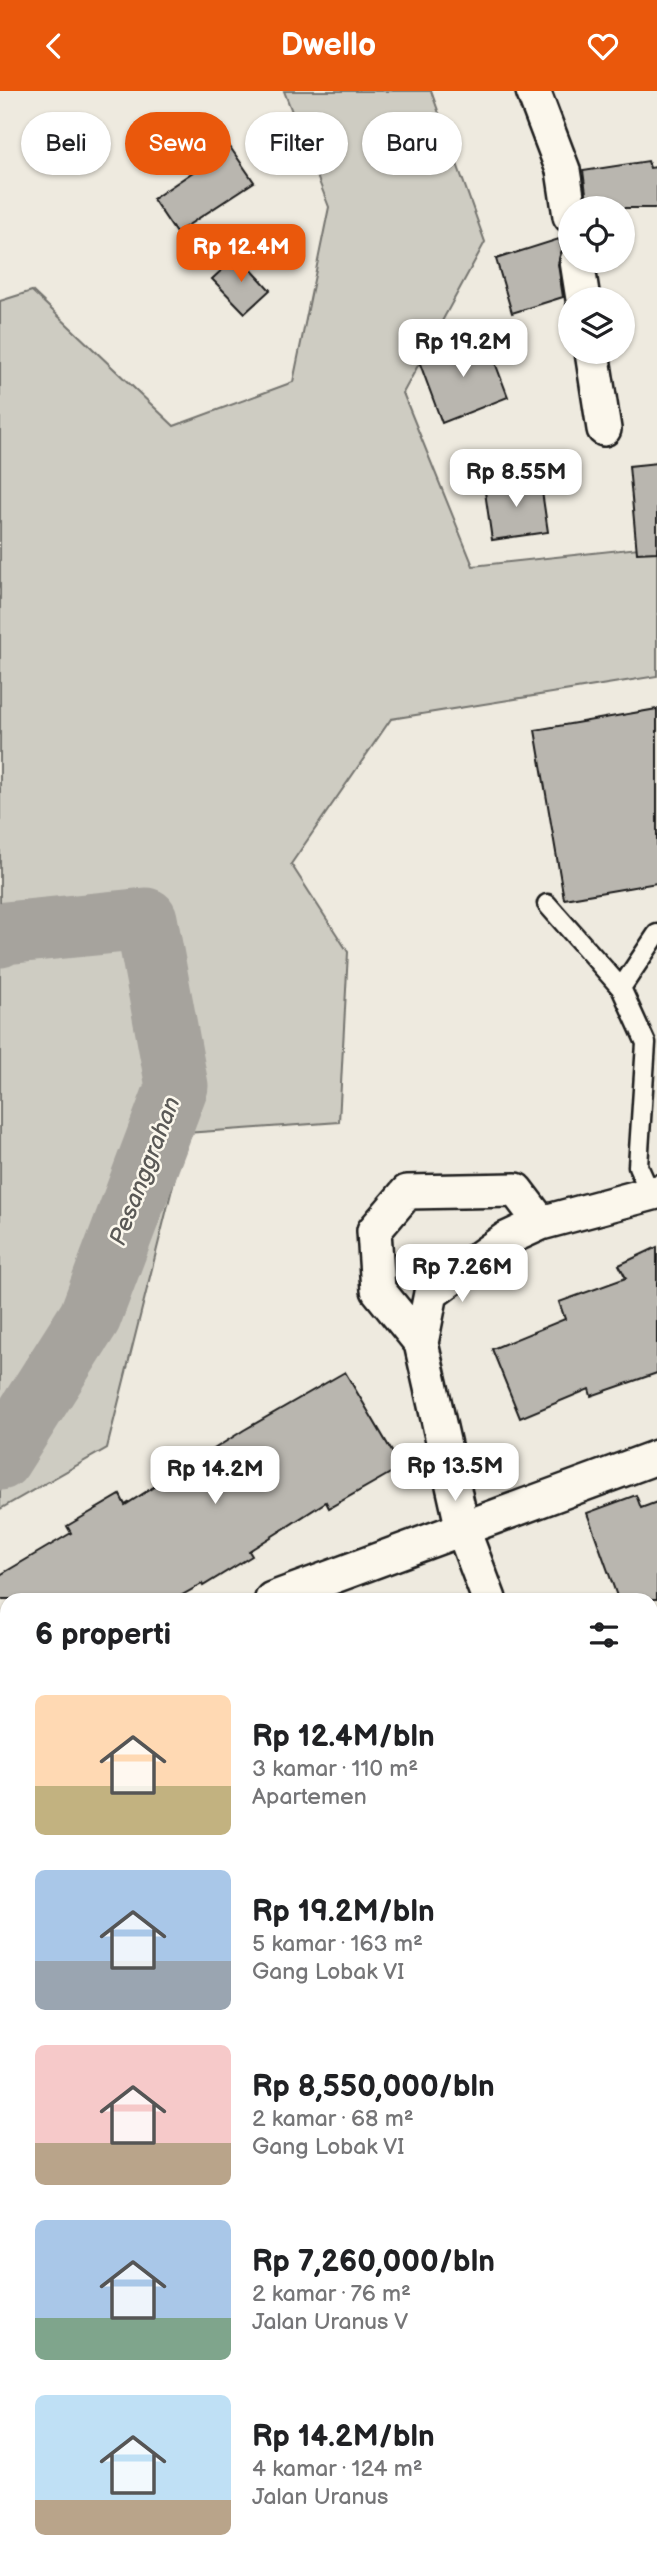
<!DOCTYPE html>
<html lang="id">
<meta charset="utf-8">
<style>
body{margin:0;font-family:"Balsamiq Sans",sans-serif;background:#f6f6f6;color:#202124;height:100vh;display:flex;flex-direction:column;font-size:26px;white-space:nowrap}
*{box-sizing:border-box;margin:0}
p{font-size:23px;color:#757577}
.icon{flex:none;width:38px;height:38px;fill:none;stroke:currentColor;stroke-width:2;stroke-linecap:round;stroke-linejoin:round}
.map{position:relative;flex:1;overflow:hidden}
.details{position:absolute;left:0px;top:1502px;width:658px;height:975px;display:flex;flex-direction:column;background:#fff;border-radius:21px 21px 0 0;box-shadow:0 2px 5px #0004}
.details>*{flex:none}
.top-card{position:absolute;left:21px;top:21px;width:616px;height:63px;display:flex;gap:14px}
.buttons{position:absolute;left:558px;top:105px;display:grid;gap:14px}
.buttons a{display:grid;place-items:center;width:77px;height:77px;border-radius:50%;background:#fff;box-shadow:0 2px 5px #0004;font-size:35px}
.price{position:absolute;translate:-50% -60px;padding:0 16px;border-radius:14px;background:#fff;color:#222;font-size:23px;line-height:46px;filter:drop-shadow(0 2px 4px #0008)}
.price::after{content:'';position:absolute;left:50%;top:42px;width:21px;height:16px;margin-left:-10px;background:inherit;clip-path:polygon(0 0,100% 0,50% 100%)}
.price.active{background:#ea580c;color:#fff}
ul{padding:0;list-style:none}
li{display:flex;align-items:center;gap:21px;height:175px;padding:0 35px}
li span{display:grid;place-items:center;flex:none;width:196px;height:140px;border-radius:10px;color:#555}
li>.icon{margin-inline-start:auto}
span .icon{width:84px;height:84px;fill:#fffc;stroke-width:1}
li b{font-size:30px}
h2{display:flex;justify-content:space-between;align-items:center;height:84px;padding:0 35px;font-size:30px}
.chip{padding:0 24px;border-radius:32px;background:#fff;box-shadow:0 2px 5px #0004;font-size:24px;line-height:63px}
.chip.active{background:#ea580c;color:#fff}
header{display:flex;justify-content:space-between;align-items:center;height:91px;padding:0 35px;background:#ea580c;color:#fff;font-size:32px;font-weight:800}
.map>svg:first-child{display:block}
.green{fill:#ceccc2;stroke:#75746f;stroke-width:2}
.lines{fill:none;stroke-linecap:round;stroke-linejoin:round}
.river{stroke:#a6a39d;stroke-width:63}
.building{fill:#b9b6af;stroke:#1c1c1c;stroke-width:2}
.service-casing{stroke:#1c1c1c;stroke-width:23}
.minor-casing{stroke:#1c1c1c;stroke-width:38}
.service{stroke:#fbf7ec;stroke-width:18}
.minor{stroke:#fbf7ec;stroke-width:33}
.labels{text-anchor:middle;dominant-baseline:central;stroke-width:5;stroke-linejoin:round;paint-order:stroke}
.water-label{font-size:24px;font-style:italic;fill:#5a5956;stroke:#fbf7ec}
</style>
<header><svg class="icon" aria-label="back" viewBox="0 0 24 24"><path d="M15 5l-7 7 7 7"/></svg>Dwello<svg class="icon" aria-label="heart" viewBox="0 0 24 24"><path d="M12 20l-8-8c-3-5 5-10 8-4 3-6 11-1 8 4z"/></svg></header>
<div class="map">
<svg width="657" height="2476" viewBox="0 0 657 2476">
<rect width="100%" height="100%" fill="#eeeadf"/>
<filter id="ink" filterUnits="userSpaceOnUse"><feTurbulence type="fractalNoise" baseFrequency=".0143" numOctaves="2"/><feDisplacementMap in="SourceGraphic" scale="14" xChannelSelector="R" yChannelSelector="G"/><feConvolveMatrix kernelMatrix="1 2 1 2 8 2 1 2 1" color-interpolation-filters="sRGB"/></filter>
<g filter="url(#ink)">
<path class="green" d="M284,0H431L485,151L403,302L473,475L657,455V585L391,628L291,773L348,861L339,1031L186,1042L107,1357L0,1418V210L32,200L174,335L293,291L329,116Z"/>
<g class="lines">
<path class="river" d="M0,845L5,842L146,828L177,995L90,1226L0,1368"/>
</g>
<path class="building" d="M230,56L254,91L176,142L153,108Z
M648,70L650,77L657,76V117H588L583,80Z
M559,148L562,159L558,173L563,206L512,222L496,168Z
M238,164L270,199L245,222L212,188Z
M485,245L508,306L442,332L419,270Z
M657,372V461L637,462L629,375Z
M540,387L548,441L492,449L484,394Z
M657,618V792L564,808L535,639Z
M657,1156V1282L591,1305L589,1298L520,1327L492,1258L565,1228L559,1211L626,1187L619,1174Z
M345,1281L401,1376L329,1417L326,1411L249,1460L252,1465L203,1495L202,1493L175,1508H0V1484L71,1442L67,1435L120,1404L125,1414L244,1339Z
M636,1404L641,1417L657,1411V1508H618L587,1422Z"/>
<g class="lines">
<defs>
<path id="service" d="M547,813L621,897L646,952L638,1075L651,1104
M621,897L657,843"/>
<path id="minor" d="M533,0L563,79L570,125
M577,170L583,208
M592,261L604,338
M421,1252L378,1199L374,1140L407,1101L516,1099L541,1132
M272,1508L657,1366
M489,1508L463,1439L421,1252L431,1202L506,1148L541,1132L657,1101
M0,1690L7,1683
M0,1751L7,1752
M651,1949L657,1966
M651,2071L657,2069
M0,2140H7
M651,2307L657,2301
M270,2469L298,2476
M24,2476L57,2469
M490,2476L496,2469"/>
</defs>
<use href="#service" class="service-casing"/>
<use href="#minor" class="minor-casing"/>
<use href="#service" class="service"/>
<use href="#minor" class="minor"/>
</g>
</g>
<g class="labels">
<g class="water-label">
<text transform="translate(145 1080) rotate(-69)">Pesanggrahan</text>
</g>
</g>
</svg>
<div class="buttons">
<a><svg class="icon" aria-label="locate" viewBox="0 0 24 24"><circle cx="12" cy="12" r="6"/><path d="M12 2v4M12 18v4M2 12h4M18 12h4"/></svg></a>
<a><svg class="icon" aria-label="layers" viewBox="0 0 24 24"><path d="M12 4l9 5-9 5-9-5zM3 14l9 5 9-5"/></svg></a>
</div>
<b class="price active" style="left:241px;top:193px">Rp 12.4M</b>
<b class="price" style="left:463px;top:288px">Rp 19.2M</b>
<b class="price" style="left:516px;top:418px">Rp 8.55M</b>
<b class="price" style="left:462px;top:1213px">Rp 7.26M</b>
<b class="price" style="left:455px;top:1412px">Rp 13.5M</b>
<b class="price" style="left:215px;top:1415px">Rp 14.2M</b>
<div class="top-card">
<a class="chip">Beli</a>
<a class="chip active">Sewa</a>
<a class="chip">Filter</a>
<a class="chip">Baru</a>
</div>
<section class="details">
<h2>6 properti<svg class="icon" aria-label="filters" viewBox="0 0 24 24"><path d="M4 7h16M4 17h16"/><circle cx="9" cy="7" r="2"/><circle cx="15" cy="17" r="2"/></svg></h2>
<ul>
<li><span style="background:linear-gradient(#ffd9b3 65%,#c2b280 0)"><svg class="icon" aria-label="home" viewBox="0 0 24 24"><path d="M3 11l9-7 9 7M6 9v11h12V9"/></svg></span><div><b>Rp 12.4M/bln</b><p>3 kamar · 110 m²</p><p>Apartemen</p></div></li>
<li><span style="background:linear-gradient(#a9c7e8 65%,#9aa5b1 0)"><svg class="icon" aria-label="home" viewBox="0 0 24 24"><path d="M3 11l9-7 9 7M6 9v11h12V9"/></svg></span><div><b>Rp 19.2M/bln</b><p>5 kamar · 163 m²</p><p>Gang Lobak VI</p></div></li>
<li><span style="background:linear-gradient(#f6c9c9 70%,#b9a48a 0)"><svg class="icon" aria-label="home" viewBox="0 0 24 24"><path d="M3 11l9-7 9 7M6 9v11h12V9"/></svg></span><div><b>Rp 8,550,000/bln</b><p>2 kamar · 68 m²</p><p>Gang Lobak VI</p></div></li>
<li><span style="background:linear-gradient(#a9c7e8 70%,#7fa58c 0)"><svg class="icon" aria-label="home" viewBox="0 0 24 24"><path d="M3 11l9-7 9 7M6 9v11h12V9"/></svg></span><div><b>Rp 7,260,000/bln</b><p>2 kamar · 76 m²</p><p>Jalan Uranus V</p></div></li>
<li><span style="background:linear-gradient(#bfe0f5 75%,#b9a48a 0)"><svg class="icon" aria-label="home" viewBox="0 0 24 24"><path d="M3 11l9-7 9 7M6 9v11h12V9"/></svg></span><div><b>Rp 14.2M/bln</b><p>4 kamar · 124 m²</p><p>Jalan Uranus</p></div></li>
</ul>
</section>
</div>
